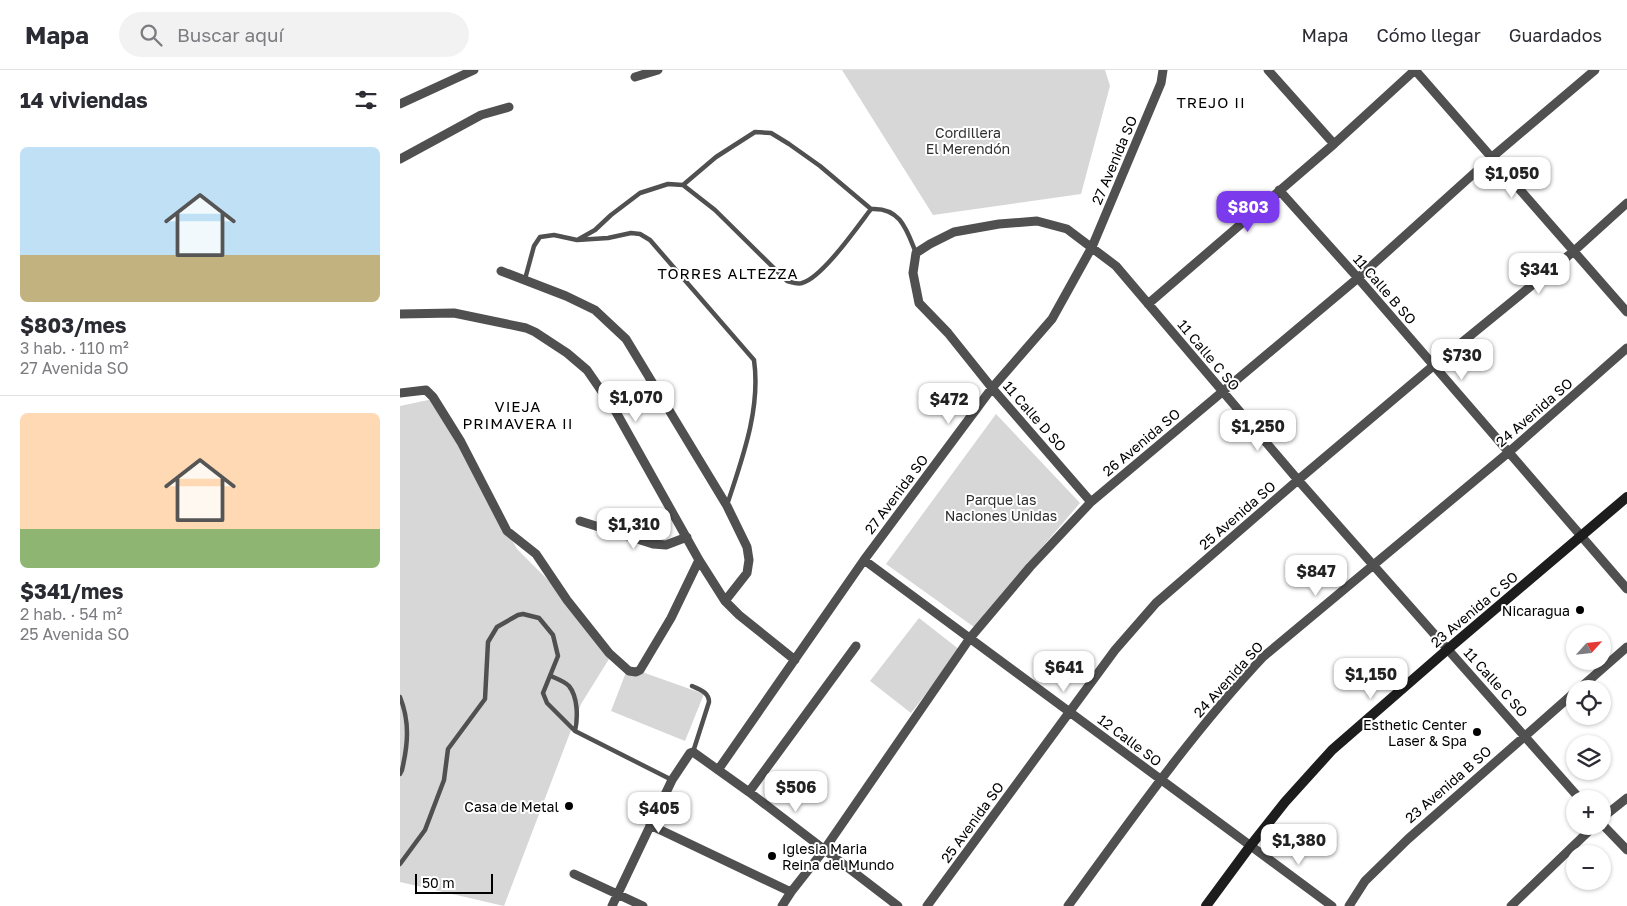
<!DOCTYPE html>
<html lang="es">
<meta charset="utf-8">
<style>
body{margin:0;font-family:"Golos Text",sans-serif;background:#f2f2f3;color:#2b2b33;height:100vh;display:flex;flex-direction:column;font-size:19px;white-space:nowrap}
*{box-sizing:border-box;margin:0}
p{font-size:16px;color:#7c7c81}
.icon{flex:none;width:28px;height:28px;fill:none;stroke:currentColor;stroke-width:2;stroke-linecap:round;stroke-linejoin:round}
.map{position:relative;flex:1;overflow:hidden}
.panel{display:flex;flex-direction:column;background:#fff;width:400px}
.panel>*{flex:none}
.needle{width:32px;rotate:63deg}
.buttons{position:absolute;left:1166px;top:555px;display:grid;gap:10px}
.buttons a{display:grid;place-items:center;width:45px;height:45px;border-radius:50%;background:#fff;box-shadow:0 1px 4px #0004;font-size:25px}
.scale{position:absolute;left:15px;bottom:12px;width:78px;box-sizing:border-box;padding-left:5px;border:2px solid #000;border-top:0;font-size:14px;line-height:18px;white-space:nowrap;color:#000;-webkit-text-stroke:4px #fff;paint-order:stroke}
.price{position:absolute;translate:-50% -42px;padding:0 11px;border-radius:10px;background:#fff;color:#222;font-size:16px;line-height:32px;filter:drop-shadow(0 1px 2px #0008)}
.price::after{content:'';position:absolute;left:50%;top:30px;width:15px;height:11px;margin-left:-8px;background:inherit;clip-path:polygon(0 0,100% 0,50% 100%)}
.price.active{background:#7c3aed;color:#fff}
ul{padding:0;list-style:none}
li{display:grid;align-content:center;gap:10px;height:265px;padding:0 20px}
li+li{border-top:1px solid #e1e1e2}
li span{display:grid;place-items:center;height:155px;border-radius:8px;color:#555}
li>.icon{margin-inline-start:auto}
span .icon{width:90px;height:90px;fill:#fffc;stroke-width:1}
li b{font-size:21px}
h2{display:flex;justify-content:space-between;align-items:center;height:60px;padding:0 20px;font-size:21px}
header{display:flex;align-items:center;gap:30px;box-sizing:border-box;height:70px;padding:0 25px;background:#fff;border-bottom:1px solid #e1e1e2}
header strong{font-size:24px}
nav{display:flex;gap:28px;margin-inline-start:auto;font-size:18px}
.search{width:350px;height:45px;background:#f2f2f3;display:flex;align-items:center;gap:12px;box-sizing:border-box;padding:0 18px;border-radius:28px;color:#7c7c81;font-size:19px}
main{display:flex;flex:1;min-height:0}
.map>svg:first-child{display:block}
.green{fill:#d7d7d7}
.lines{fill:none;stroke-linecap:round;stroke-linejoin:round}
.lane{stroke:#505050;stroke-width:4.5}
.street{stroke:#505050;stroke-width:9}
.secondary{stroke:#1d1d1d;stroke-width:10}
.poi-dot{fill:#000;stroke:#fff;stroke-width:2}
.labels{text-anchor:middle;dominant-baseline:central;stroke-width:4;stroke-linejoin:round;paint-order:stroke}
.park-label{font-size:14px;fill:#2e2e2e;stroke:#fff}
.street-label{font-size:14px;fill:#000;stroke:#fff}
.poi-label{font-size:14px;fill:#000;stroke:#fff;text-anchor:end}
.neighbourhood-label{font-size:15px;letter-spacing:1px;fill:#000;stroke:#fff}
</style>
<header>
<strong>Mapa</strong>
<div class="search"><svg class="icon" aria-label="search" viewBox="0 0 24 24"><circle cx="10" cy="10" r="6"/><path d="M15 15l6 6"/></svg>Buscar aquí</div>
<nav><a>Mapa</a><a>Cómo llegar</a><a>Guardados</a></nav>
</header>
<main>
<section class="panel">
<h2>14 viviendas<svg class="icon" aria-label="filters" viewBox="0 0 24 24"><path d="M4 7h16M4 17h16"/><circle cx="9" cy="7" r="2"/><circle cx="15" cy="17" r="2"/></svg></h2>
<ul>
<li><span style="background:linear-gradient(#bfe0f5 70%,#c2b280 0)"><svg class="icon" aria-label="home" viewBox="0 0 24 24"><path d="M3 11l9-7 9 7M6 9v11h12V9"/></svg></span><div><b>$803/mes</b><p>3 hab. · 110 m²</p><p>27 Avenida SO</p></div></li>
<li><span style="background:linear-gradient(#ffd9b3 75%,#8fb573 0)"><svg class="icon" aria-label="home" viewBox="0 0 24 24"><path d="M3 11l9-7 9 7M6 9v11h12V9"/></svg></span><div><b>$341/mes</b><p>2 hab. · 54 m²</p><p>25 Avenida SO</p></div></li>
</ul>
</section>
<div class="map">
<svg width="1227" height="836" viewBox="0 0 1227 836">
<rect width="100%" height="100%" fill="#fff"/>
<path class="green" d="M442,0H705L710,16L681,124L533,145Z
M33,329L117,479L157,519L209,589L181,634L104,836L0,812V336Z
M596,344L680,433L574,557L486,494Z
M519,548L560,580L511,643L470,611Z
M228,597L304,624L285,671L211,641Z"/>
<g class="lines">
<path class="lane" d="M283,115L316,87L355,62L371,63L389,74L420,96L471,139
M179,169L195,160L211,145L240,123L268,114L283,115L315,140L387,211C391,212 398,215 402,213C422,208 458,156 471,139C501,137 507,161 516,183
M125,209L134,176L140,167L154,165L177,170L208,168L231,163L240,164L250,170L354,290C361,339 342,389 327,435
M151,606C157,609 164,611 169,616C178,627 178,648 175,661
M292,616C300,620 309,622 309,632L293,682
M0,627C10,652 8,674 2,700L0,704
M0,794L25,760L44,710L48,679L85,629L88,572L97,557L118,545L123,544L139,548L153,565L158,586L143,623L147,633L175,661L272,710"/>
<path class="street" d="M868,0L934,74
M1015,0L1227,242
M235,7L258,0
M0,34L74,0
M0,89L81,45L109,37
M879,120L958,208L1227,519
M101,201L166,226L195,240L226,269L327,436L347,477L349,490L347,503L325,531
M748,234L934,74L1015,0
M0,244L54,243L126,258L135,262L167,283L187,300L216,342L299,490L325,531L339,545L395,590
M0,323L26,320L33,327L61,372L107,461L136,484L167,530L209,583L229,601L236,602L240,600L271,548L299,490
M691,432L592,318L548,263L519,233L513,203L516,183L530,174L554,162L599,154L637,151L667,159L716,196L898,410L1180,729
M180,451L253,474L266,475L287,467
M464,490L932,836
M1179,619L1227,577
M318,700L464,490L592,318L652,249L692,177L761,13L763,0
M349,722L456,576
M1202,748L1227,728
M1202,754L1227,780
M250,755L391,822
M174,804L243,836
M212,836L272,710L290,683L293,682L349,722L498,836
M382,836L391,822L424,780L570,568L630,497L691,432L958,208L1091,88L1195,0
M527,836L715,580L756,533L898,410L1033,296L1174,181L1227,133
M668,836C730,751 791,664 863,587L1109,382L1227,278
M949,836L965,811L1008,769L1175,622
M1111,836L1194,756"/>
<path class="secondary" d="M806,836L851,775L885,732L932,680L1048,579L1227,427"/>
</g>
<g class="poi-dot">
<circle cx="1180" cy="540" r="5"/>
<circle cx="1077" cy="662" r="5"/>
<circle cx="169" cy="736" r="5"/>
<circle cx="372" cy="786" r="5"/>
</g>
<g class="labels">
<g class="park-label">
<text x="568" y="62">Cordillera<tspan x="568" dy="16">El Merendón</tspan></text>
<text x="601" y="429">Parque las<tspan x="601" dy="16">Naciones Unidas</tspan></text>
</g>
<g class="street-label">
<text transform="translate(714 90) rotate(-67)">27 Avenida SO</text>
<text transform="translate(985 219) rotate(49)">11 Calle B SO</text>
<text transform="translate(809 285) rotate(50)">11 Calle C SO</text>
<text transform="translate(1134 342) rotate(-41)">24 Avenida SO</text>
<text transform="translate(635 346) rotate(49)">11 Calle D SO</text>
<text transform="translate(741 372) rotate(-40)">26 Avenida SO</text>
<text transform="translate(496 424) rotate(-53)">27 Avenida SO</text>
<text transform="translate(837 445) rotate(-41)">25 Avenida SO</text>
<text transform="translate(1074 539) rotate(-40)">23 Avenida C SO</text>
<text transform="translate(828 609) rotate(-48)">24 Avenida SO</text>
<text transform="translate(1096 612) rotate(48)">11 Calle C SO</text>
<text transform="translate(730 670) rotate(37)">12 Calle SO</text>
<text transform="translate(1048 714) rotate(-41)">23 Avenida B SO</text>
<text transform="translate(572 752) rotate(-54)">25 Avenida SO</text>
</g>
<g class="poi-label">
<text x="1170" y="540">Nicaragua</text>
<text x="1067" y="654">Esthetic Center<tspan x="1067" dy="16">Laser &amp; Spa</tspan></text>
<text x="159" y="736">Casa de Metal</text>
<text x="382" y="778" text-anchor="start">Iglesia Maria<tspan x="382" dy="16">Reina del Mundo</tspan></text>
</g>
<g class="neighbourhood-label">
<text x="811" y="32">TREJO II</text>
<text x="328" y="203">TORRES ALTEZZA</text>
<text x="118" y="336">VIEJA<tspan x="118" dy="17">PRIMAVERA II</tspan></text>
</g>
</g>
</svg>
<div class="buttons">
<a><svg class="needle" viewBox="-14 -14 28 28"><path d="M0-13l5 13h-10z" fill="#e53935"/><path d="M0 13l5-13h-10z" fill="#7c7c81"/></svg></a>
<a><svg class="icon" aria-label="locate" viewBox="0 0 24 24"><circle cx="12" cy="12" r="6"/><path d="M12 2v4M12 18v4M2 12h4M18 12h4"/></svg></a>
<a><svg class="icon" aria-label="layers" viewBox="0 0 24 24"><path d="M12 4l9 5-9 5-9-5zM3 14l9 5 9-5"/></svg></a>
<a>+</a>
<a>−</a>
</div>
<div class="scale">50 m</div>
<b class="price" style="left:1112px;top:129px">$1,050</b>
<b class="price active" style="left:848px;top:163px">$803</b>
<b class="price" style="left:1139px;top:225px">$341</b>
<b class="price" style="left:1062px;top:311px">$730</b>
<b class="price" style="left:236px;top:353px">$1,070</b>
<b class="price" style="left:549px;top:355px">$472</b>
<b class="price" style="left:858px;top:382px">$1,250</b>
<b class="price" style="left:234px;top:480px">$1,310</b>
<b class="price" style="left:916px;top:527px">$847</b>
<b class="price" style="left:664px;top:623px">$641</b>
<b class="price" style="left:971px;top:630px">$1,150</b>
<b class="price" style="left:396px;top:743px">$506</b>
<b class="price" style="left:259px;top:764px">$405</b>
<b class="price" style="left:899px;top:796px">$1,380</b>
</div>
</main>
